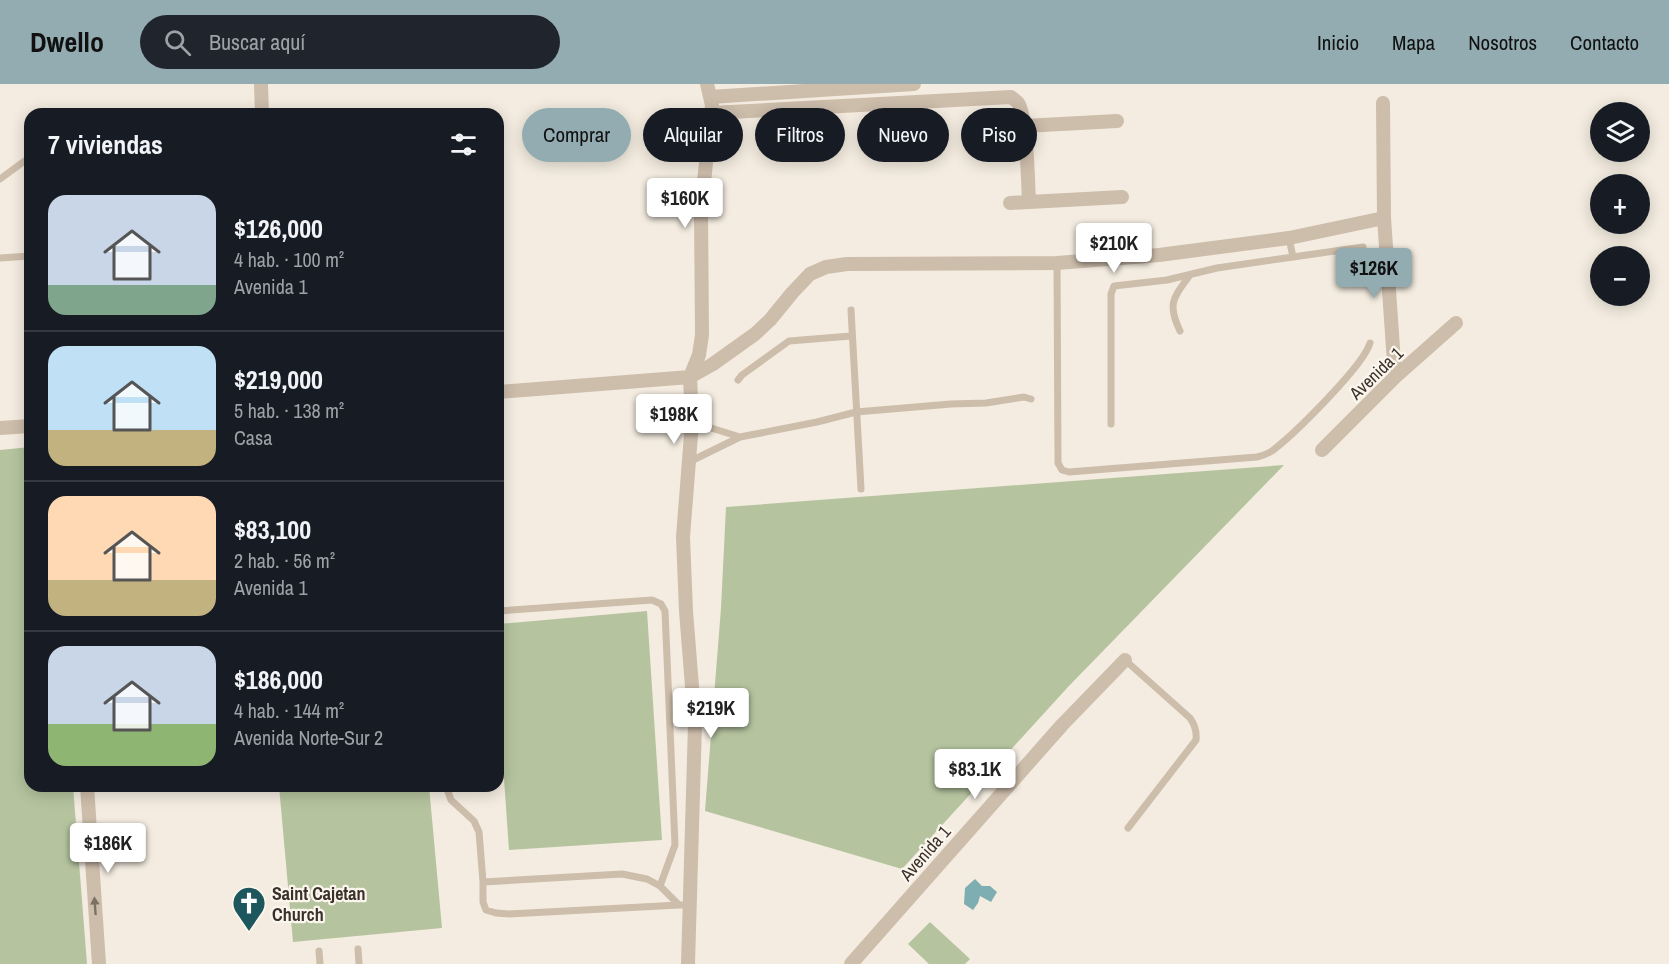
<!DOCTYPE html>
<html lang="es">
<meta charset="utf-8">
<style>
body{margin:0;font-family:"Archivo Narrow",sans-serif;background:#20242c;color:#f1f3f6;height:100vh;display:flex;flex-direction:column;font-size:22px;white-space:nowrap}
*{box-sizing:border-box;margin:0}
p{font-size:20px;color:#9ea1a6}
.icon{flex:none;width:33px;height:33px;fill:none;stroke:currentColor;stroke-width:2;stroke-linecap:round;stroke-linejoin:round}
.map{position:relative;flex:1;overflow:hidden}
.side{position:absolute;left:24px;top:24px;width:480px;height:684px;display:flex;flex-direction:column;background:#171b24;border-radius:18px;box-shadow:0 3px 15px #0003}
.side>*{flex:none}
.hud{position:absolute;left:522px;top:24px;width:570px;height:54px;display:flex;gap:12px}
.controls{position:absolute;left:1590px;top:18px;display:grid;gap:12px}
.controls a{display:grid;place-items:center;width:60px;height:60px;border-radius:50%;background:#171b24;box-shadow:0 3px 15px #0003;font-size:30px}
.price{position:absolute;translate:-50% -51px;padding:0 14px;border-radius:6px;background:#fff;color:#222;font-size:20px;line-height:39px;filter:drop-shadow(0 2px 3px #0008)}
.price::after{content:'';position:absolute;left:50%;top:36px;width:18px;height:14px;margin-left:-9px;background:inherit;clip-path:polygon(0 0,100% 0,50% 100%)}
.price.selected{background:#92acb2;color:#111}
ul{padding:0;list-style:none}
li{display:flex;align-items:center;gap:18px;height:150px;padding:0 24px}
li+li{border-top:2px solid #363941}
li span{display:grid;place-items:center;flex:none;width:168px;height:120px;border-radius:18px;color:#555}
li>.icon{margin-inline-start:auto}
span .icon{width:72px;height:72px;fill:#fffc;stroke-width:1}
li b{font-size:26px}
h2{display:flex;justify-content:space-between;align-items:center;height:72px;padding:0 24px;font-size:26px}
.chip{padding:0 21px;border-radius:27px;background:#171b24;box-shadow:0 3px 15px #0003;font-size:21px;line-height:54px}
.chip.selected{background:#92acb2;color:#111}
header{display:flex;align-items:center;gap:36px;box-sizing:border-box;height:84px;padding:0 30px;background:#92acb2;color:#111}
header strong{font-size:28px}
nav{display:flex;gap:33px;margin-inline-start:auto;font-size:21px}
.search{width:420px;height:54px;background:#20242c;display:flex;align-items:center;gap:15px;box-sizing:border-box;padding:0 21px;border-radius:33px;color:#9ea1a6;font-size:22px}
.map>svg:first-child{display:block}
.green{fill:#b5c49f}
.water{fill:#7eadb2}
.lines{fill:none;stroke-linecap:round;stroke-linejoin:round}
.service{stroke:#cdbdab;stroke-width:7}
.minor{stroke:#cdbdab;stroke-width:14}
.oneway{fill:#7d7064}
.labels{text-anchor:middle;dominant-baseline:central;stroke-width:4.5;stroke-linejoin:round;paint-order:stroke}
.street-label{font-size:18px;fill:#3b312a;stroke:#fbf6ed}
.poi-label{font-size:18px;font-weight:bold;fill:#3b312a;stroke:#fbf6ed;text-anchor:start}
</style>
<header>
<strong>Dwello</strong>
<div class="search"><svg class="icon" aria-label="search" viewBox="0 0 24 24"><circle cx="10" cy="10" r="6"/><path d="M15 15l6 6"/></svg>Buscar aquí</div>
<nav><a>Inicio</a><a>Mapa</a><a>Nosotros</a><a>Contacto</a></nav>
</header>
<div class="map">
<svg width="1669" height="880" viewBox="0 0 1669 880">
<rect width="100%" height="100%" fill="#f4ece0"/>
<path class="green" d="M30,363V702H73L87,880H0V366Z
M1284,381L1068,603L902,785L705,727L721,524L726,423Z
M647,527L662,756L509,766L498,609V540Z
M279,702H429L442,844L293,858Z
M930,838L970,875L965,880H929L908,860Z"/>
<path class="water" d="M975,795L982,802H990L997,808L991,818L980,812L978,819L973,826L964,820L965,804Z"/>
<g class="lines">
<path class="service" d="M0,95L30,73
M1293,173L1363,163
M0,174L30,172
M1057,179L1058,379L1062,386L1069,388L1257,373C1265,371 1271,369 1277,363C1297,347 1364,281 1370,259
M851,226L861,405
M1180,247C1167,220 1173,214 1190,191
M738,296L742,291L789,257L851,252
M692,338L740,353
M1111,340V210L1114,202L1167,196L1217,184L1293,173L1289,154
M689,378L740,353L817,338L856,328L951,320L986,319L1024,313L1031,315
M498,527L652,516L661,520L665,527L675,761L660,802
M1125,576L1190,634C1195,641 1197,647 1196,656L1128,744
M446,702L451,716L474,737L479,748L483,798L622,790L647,795L660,802L679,821H690
M483,798V818L486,826L496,829L509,830L679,821
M358,865L359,880
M319,867L320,880"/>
<path class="minor" d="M261,0L262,30
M710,13L914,0
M711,29L1011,13C1013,15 1017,17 1018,19C1027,31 1028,99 1029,118L1122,113
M1024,42L1117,37
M1010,119L1029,118
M1384,134L1395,293
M498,308L690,293L713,280L755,250L770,236L792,209L810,190L826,183L847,180L1057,179L1159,171L1289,154L1384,134L1383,19
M0,344L30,342
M1322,366L1395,293L1456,239
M87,702L99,880
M688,880L695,640L686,527L683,453L692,338L690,293L699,271L702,251L701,127L712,21L707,0
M851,880L1062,641L1125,576"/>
</g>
<defs><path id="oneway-solid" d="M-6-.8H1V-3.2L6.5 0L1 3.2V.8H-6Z" transform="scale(1.5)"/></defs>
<use class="oneway" href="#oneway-solid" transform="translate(95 822) rotate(-94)"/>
<defs>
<symbol id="church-pin" viewBox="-11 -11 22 30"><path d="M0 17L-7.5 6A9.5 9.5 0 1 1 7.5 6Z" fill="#1e565e" stroke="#fbf6ed"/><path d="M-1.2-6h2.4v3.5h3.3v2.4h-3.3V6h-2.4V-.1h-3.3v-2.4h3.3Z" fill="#fff"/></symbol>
</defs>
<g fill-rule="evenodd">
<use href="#church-pin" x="230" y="800" width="38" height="52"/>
</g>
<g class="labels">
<g class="street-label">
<text transform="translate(1376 289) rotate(-44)">Avenida 1</text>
<text transform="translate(925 769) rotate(-49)">Avenida 1</text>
</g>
<g class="poi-label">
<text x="272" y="809">Saint Cajetan<tspan x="272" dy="21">Church</tspan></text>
</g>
</g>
</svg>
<div class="controls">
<a><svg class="icon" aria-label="layers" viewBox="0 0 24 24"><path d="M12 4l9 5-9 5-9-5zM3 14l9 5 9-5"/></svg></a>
<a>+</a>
<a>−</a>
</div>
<b class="price" style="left:685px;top:145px">$160K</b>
<b class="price" style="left:1114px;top:190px">$210K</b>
<b class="price selected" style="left:1374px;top:215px">$126K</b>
<b class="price" style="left:674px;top:361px">$198K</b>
<b class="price" style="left:711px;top:655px">$219K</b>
<b class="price" style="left:975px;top:716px">$83.1K</b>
<b class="price" style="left:108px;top:790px">$186K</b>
<div class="hud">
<a class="chip selected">Comprar</a>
<a class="chip">Alquilar</a>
<a class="chip">Filtros</a>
<a class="chip">Nuevo</a>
<a class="chip">Piso</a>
</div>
<section class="side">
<h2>7 viviendas<svg class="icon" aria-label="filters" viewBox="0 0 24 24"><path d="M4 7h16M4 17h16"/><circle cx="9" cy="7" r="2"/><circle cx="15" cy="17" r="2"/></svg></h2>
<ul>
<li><span style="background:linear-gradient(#c9d6e8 75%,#7fa58c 0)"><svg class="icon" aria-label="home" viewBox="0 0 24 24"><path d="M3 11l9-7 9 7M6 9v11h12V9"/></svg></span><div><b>$126,000</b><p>4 hab. · 100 m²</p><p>Avenida 1</p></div></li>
<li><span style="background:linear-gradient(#bfe0f5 70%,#c2b280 0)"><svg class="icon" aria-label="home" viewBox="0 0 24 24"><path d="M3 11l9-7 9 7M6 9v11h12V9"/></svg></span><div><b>$219,000</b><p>5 hab. · 138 m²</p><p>Casa</p></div></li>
<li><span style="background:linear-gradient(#ffd9b3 70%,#c2b280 0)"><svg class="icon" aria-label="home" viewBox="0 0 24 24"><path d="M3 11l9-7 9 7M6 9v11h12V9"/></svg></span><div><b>$83,100</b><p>2 hab. · 56 m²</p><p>Avenida 1</p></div></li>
<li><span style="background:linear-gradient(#c9d6e8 65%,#8fb573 0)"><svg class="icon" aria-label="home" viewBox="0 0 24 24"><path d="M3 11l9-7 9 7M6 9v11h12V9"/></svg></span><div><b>$186,000</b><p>4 hab. · 144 m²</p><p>Avenida Norte-Sur 2</p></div></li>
</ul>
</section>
</div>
